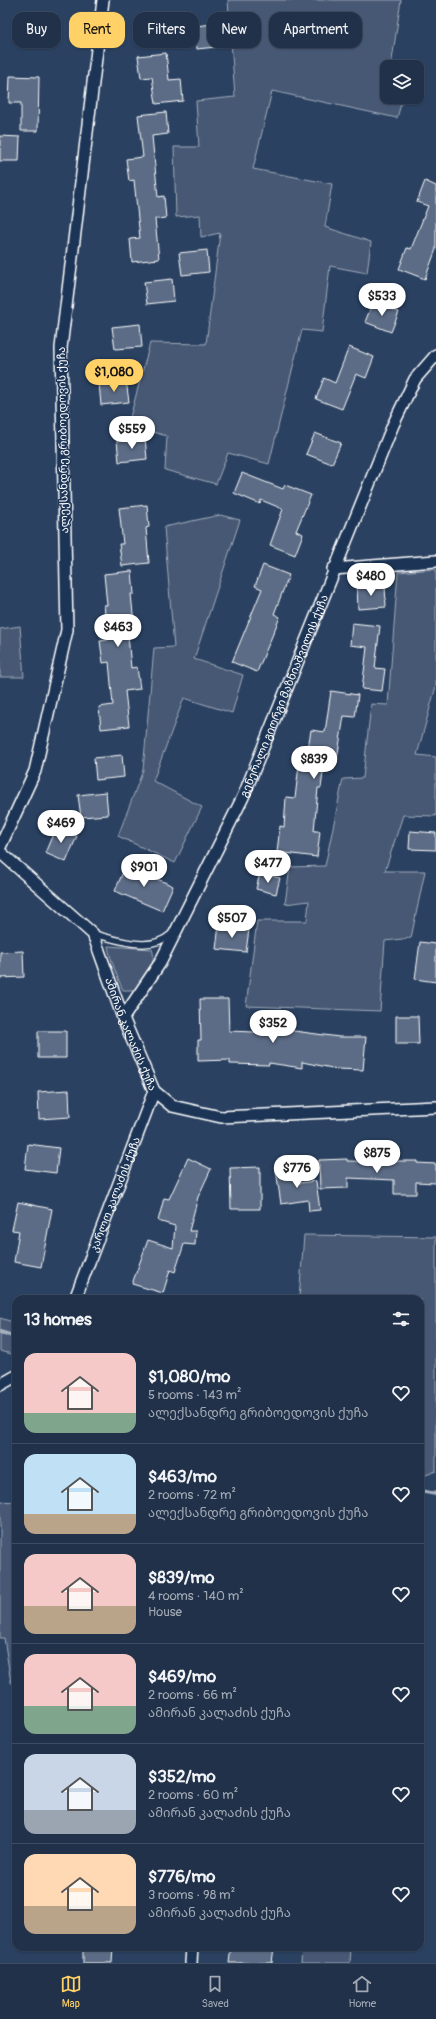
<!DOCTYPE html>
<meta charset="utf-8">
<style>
body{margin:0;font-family:Pangolin,"Noto Sans Georgian",sans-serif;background:#283950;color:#f1f3f6;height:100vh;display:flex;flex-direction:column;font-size:15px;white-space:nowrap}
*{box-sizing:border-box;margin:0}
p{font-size:13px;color:#a2a9b4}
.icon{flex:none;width:22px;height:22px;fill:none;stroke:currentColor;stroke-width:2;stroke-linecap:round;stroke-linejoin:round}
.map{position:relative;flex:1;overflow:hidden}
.details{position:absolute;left:12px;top:1295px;width:412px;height:656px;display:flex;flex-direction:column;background:#203149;border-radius:12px;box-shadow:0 1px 3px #0004,0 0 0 1px #3d4c61}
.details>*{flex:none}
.guide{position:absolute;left:12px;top:12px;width:412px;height:36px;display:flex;gap:8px}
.buttons{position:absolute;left:380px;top:60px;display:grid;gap:8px}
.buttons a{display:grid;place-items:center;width:44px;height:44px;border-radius:8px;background:#203149;box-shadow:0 1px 3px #0004,0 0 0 1px #3d4c61;font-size:20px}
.price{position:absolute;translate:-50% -34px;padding:0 9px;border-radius:14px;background:#fff;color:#222;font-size:13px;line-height:26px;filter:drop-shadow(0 1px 2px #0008)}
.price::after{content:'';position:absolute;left:50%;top:24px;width:12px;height:9px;margin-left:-6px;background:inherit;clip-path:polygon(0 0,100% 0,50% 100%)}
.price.selected{background:#ffd166;color:#111}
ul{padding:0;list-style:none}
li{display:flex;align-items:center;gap:12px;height:100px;padding:0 12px}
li+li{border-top:1px solid #3d4c61}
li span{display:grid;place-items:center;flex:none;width:112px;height:80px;border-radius:12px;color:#555}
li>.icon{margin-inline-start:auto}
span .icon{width:48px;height:48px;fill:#fffc;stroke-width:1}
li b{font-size:17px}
h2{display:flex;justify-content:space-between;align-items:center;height:48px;padding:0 12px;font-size:17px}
.pill{padding:0 14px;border-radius:12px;background:#203149;box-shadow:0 1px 3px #0004,0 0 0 1px #3d4c61;font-size:14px;line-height:36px}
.pill.selected{background:#ffd166;color:#111}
.tabs{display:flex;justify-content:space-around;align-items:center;height:56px;border-top:1px solid #3d4c61;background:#203149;font-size:11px;color:#a2a9b4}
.tabs a{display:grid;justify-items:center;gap:2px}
.tabs .selected{color:#ffd166}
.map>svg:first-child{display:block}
.green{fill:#465975;stroke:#a2acba}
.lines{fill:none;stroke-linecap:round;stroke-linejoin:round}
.stream{stroke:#a7b1be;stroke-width:4}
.building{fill:#5b6c86;stroke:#fff}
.service-casing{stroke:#fff;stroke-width:8}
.minor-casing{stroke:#fff;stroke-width:14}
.service{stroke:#1d3557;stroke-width:5.5}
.minor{stroke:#1d3557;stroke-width:11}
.labels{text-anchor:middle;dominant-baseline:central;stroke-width:3;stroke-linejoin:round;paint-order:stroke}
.street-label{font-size:11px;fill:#fff;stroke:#1d3557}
</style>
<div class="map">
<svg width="436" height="1963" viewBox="0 0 436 1963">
<rect width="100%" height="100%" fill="#2a4161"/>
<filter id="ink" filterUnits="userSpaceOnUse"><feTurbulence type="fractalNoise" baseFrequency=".025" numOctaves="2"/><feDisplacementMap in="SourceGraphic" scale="8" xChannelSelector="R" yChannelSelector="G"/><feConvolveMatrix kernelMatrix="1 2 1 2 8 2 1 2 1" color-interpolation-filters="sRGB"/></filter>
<g filter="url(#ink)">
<path class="green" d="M228,0H401L391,67H387V97H403L397,118L272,91L253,169L332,184L325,227L371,242L367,273L330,266L322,332L302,330L269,464L228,453L216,484L165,470L167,436L128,425L150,343L206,344L220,233L201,237L200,215L176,217L174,147H199L196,101L235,97Z
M220,515L240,520L194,659L243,675L232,713L184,698L153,781L202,807L175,863L118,836L143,770L154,648L174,647L164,527Z
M436,569V686L417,755L436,757V816L403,815L385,871H425L411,938L385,941L380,1011L246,1006L257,921H307L309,901L285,904L290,867L325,866L343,779L363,778L371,704L388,705L398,572Z
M20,626L24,677H0V629Z
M108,946L152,949C157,961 147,978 138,987C134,991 128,990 123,990C120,985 108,952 108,946Z
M304,1235L436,1237V1471L426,1475L420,1474V1299H299Z
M0,1318L16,1323V1355L0,1351Z
M0,1501L16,1502V1683H11L4,1638H0Z
M302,1947H351L350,1963H301Z"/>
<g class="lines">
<path class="stream" d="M0,1332L16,1337
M420,1491L436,1494"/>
</g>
<path class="building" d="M223,23L225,46L197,49L195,26Z
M23,28L40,29L39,47L22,46Z
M166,53L169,80L181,79L183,101L156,104L152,77L141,78L138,56Z
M10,76L39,77L38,131H21V103H9Z
M166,112L168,134L152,136L158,197L164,196L166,218L155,219L159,259L132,262L130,239L140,238L134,180L129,181L126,159L143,157L138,115Z
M0,136L20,137L19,161H0Z
M425,181L436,186V249L425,279L399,269L407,248L411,249L428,206L417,202Z
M207,250L209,272L182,275L179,253Z
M172,279L174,301L147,304L144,282Z
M373,302L399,312L391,332L365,322Z
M140,324L142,347L115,349L112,327Z
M349,347L374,357L366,378L356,374L342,409L316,399L324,378L335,383Z
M126,380L129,402L101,405L99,383Z
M315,433L341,443L332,464L306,454Z
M145,437L147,459L119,462L117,440Z
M242,473L283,489L285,485L311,495L296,531L303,534L295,555L270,545L283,509L261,500L260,504L234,493Z
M147,505L149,527L146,528L149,563L122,566L119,544H123L119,508Z
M263,565L289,575L274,614L280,617L257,672L232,662L262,589L255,586Z
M132,571L134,594H131L134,624L127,625L131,668L137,667L140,689L125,691L129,726L101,729L99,707L113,705L109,662L103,663L100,641L108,640L104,605H107L104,574Z
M385,585L386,607L358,609L357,586Z
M352,623L380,626L375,668L385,669L382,691L362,689L367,647L350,645Z
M331,691L358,695L355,717L344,716L337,759L325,757L321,788H318L314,831H320L317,857L277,852L280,826L284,827L286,797L295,798L299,765L305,766L311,730L325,732Z
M122,755L124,777L96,780L94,758Z
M106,792L108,815L81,817L78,795Z
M56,827L77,836L66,862L45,853Z
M410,831L436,833V850L409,849Z
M126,865L173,886L162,911L115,891Z
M260,873L280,878L276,894L256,889Z
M219,925L249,929L246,952L216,949Z
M420,942L436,944V982L415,979Z
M23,951L24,977L0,978V952Z
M200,999H228L229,1031L278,1033L279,1029L339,1037H366L363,1070L337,1069L302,1062V1068L269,1063V1065L230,1064V1060L198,1061V1040H201Z
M396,1016H418L419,1044H396Z
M38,1031H66V1058H38Z
M69,1090L70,1117L39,1119L38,1092Z
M28,1144L59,1148L56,1173L25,1169Z
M188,1158L211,1169L198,1197L189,1231H196L195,1245L184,1244L175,1272L170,1270L163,1293L132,1284L148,1240L173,1248L175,1226L158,1221L164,1198L169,1199Z
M347,1159V1161L395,1162V1161H417V1163L436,1164V1183L416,1182V1194H394V1180L348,1178V1188L320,1189L319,1160Z
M260,1167V1209H231L230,1168Z
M297,1167L299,1183L316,1181L320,1210L309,1211L308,1200L281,1204L276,1170Z
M18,1202L52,1209L41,1267L14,1262L19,1231L12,1230Z
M83,1947H113L112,1963H83Z
M231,1947H274L272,1963H229Z"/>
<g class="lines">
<defs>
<path id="service" d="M94,934C118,940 150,953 171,934"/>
<g id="minor">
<path d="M333,569L436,561"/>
<path d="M0,847L35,771L67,630L61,348L103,0"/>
<path id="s1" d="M0,852L93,934L123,1018L154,1091L172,1106L221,1117L436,1107"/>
<path id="s2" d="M123,1018L160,963L243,797L393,425L415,379L436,355"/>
<path id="s3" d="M75,1299L154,1091"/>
<path d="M0,1385L16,1376"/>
<path d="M191,1963L192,1947"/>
</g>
</defs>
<use href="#service" class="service-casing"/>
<use href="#minor" class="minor-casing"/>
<use href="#service" class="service"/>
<use href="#minor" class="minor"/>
</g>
</g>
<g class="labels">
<g class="street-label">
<text transform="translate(63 440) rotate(-91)">ალექსანდრე გრიბოედოვის ქუჩა</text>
<text stroke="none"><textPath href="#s2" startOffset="361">გენერალი გიორგი მაზნიაშვილის ქუჩა</textPath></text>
<text stroke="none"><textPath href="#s1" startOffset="231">ამირან კალაძის ქუჩა</textPath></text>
<text stroke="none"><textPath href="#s3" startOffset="112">კარლო კალაძის ქუჩა</textPath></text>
</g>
</g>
</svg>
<div class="buttons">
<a><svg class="icon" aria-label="layers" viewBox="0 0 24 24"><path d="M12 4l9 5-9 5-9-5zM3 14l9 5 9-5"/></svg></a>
</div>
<b class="price" style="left:382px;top:317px">$533</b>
<b class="price selected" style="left:114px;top:393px">$1,080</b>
<b class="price" style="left:132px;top:450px">$559</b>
<b class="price" style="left:371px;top:597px">$480</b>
<b class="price" style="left:118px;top:648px">$463</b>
<b class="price" style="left:314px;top:780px">$839</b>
<b class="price" style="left:61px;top:844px">$469</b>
<b class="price" style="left:268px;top:884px">$477</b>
<b class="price" style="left:144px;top:888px">$901</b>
<b class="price" style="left:232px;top:939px">$507</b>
<b class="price" style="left:273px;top:1044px">$352</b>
<b class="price" style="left:377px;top:1174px">$875</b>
<b class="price" style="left:297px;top:1189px">$776</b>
<div class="guide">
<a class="pill">Buy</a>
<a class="pill selected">Rent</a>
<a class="pill">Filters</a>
<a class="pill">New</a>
<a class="pill">Apartment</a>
</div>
<section class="details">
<h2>13 homes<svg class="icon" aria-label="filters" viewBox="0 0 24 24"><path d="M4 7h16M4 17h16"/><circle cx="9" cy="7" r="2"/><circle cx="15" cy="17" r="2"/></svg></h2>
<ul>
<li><span style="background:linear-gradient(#f6c9c9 75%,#7fa58c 0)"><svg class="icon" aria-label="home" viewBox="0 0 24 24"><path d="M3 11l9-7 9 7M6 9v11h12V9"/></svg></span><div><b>$1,080/mo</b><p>5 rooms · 143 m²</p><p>ალექსანდრე გრიბოედოვის ქუჩა</p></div><svg class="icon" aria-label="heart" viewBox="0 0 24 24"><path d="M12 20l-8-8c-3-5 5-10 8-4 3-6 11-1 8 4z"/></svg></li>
<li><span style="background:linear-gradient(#bfe0f5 75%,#b9a48a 0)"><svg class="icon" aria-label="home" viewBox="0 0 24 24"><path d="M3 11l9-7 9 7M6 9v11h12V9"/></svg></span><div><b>$463/mo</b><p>2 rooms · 72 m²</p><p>ალექსანდრე გრიბოედოვის ქუჩა</p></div><svg class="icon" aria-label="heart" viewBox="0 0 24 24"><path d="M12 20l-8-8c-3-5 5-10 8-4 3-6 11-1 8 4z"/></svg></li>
<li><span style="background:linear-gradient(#f6c9c9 65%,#b9a48a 0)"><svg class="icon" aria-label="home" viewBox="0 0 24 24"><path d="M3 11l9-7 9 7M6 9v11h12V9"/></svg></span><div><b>$839/mo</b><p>4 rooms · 140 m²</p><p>House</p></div><svg class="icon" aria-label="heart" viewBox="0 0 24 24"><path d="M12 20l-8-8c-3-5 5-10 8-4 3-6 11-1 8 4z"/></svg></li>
<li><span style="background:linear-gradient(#f6c9c9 65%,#7fa58c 0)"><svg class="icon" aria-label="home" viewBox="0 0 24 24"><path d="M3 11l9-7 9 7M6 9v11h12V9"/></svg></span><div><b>$469/mo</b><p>2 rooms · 66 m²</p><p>ამირან კალაძის ქუჩა</p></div><svg class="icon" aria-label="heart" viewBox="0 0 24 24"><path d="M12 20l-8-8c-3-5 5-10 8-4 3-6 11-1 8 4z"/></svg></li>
<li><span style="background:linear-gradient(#c9d6e8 70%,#9aa5b1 0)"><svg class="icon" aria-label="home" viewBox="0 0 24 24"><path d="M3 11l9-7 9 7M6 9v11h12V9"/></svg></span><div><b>$352/mo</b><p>2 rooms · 60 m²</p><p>ამირან კალაძის ქუჩა</p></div><svg class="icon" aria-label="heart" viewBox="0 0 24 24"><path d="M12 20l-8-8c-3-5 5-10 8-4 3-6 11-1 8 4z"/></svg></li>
<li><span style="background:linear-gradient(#ffd9b3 65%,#b9a48a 0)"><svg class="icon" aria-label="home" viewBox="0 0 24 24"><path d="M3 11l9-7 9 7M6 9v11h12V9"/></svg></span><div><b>$776/mo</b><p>3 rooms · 98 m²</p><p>ამირან კალაძის ქუჩა</p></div><svg class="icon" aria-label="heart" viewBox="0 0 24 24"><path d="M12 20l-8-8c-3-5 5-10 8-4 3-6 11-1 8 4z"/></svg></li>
</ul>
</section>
</div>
<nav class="tabs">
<a class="selected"><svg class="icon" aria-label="map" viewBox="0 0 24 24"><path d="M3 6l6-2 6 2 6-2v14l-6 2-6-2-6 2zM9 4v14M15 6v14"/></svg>Map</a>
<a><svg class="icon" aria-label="saved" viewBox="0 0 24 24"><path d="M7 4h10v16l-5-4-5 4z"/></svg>Saved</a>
<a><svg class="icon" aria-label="home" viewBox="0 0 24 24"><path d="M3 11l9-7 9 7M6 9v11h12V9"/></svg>Home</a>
</nav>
